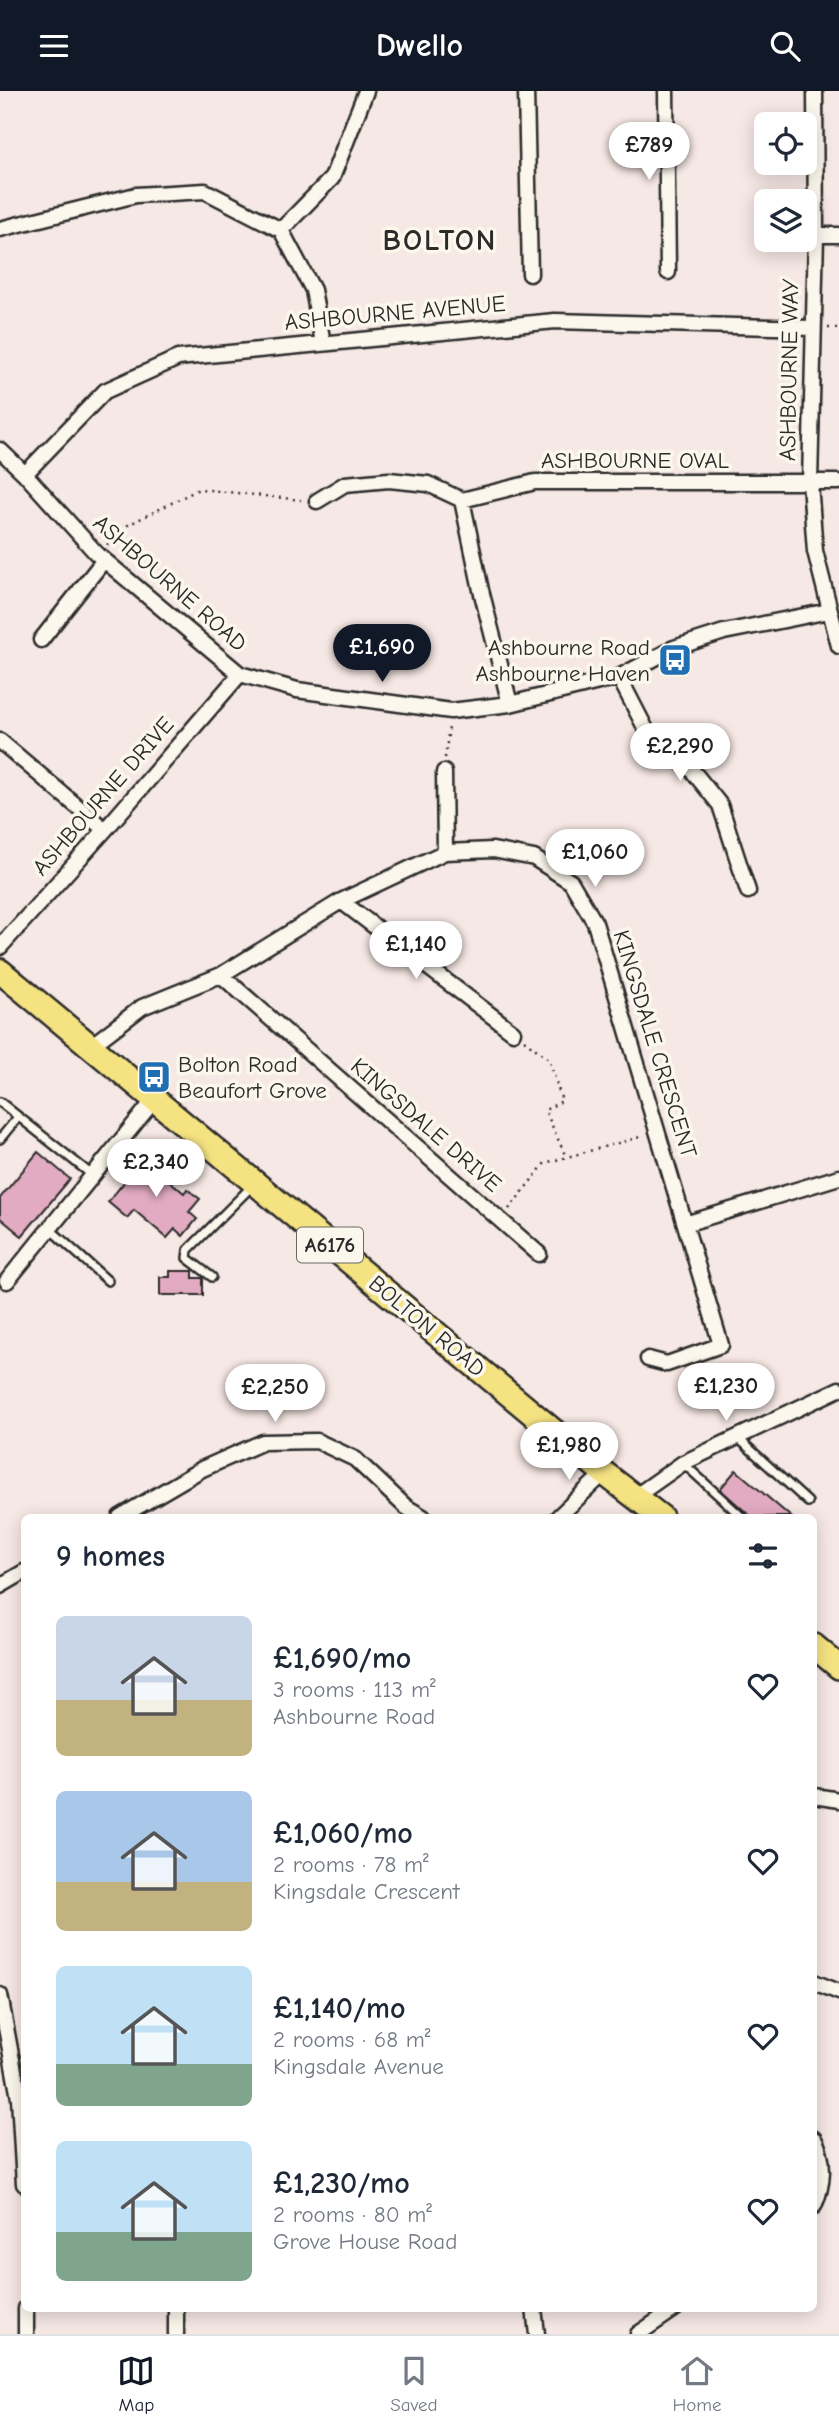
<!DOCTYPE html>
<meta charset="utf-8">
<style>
body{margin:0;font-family:"Comic Neue",sans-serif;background:#f2f2f3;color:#1f2937;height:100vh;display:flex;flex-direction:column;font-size:26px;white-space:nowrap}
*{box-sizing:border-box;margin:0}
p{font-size:23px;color:#747a83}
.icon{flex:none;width:38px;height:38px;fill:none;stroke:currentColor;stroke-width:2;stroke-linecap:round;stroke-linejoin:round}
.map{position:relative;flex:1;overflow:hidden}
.side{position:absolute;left:21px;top:1423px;width:796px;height:798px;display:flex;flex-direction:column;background:#fff;border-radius:10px;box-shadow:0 4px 18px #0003}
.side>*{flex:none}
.controls{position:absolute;left:754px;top:21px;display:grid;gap:14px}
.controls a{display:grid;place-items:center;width:63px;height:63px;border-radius:10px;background:#fff;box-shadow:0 4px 18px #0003;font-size:35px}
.price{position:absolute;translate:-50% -60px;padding:0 16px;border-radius:24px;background:#fff;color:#222;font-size:23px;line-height:46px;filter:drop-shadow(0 2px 4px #0008)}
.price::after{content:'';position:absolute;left:50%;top:42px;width:21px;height:16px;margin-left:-10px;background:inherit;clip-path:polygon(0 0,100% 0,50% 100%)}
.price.on{background:#111827;color:#fff}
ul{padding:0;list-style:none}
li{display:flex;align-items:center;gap:21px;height:175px;padding:0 35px}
li span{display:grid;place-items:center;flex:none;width:196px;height:140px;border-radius:10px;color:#555}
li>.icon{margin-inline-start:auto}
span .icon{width:84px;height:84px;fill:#fffc;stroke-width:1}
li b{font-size:30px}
h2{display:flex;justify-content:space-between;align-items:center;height:84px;padding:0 35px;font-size:30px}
header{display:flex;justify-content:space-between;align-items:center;height:91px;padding:0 35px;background:#111827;color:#fff;font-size:32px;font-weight:700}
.tabs{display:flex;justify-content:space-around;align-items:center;height:98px;border-top:2px solid #e0e1e3;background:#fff;font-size:19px;color:#747a83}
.tabs a{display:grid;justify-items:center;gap:4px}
.tabs .on{color:#111827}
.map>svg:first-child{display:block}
.building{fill:#e2abc2;stroke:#2b2b2b;stroke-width:2}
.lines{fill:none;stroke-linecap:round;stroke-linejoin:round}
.service-casing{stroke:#2b2b2b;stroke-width:12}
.minor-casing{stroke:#2b2b2b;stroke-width:19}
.primary-casing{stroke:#2b2b2b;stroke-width:28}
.path{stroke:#2b2b2b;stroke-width:2.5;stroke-dasharray:2 5;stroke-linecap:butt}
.service{stroke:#fbf7ec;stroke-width:7}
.minor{stroke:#fbf7ec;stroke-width:14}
.primary{stroke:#f5e382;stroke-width:23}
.labels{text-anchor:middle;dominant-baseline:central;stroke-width:7;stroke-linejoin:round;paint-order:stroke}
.shield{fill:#fbf7ec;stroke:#696865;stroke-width:2}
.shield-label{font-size:21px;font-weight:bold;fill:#2b2b2b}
.street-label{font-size:23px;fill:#2b2b2b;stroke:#fbf7ec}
.poi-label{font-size:23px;fill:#2b2b2b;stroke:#fbf7ec;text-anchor:end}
.district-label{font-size:30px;font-weight:bold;letter-spacing:2px;fill:#2b2b2b;stroke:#fbf7ec}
</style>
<header><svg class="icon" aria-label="menu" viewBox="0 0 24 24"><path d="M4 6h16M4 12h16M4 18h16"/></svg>Dwello<svg class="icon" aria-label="search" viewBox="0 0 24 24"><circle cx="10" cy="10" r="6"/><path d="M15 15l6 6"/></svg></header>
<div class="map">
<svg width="839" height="2243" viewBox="0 0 839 2243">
<rect width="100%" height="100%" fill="#f6e8e4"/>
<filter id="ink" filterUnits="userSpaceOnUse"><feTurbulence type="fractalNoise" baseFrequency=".0143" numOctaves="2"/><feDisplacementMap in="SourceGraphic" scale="14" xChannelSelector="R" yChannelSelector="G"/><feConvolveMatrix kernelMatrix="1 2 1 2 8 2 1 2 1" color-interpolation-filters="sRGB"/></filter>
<g filter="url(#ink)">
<path class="building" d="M38,1061L70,1088L22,1145L0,1127V1107Z
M154,1065L167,1076L161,1083L184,1102L187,1098L200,1108L189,1121L197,1128L183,1145L175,1138L167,1147L134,1119L127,1127L108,1111L141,1070L147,1075Z
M170,1180H193V1187H203V1204H160V1186H170Z
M736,1379L791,1426H752L740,1416L720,1398Z"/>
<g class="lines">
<defs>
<path id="service" d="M0,1011L92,1084
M0,1048L18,1026
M50,1138L108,1190
M212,1186L187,1167L188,1159L252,1095
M738,1347L808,1411
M683,1372L742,1426"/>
<path id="minor" d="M526,0L530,183
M666,0L668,181
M815,0L816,144L810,392L815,460L839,555
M0,138L136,104L205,100L281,139L313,199L323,252
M281,139L332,87L366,0
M816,144H839
M0,359L25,383L97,463L240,583L297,599L451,620L510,613L619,586L674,557L724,541L829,520
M25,383L105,300L178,267L555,230L812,237
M317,410L345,393L389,389L428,393L462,409
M41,549L104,469
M619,586L652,650L691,678L720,714L748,800
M510,613L481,499L462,409L535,391H839
M0,650L105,739
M444,681L445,761
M341,810L513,941
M0,856L105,739L240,583
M221,884L539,1163
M91,955L142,916L221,884L341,810L445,761L493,759L534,767L571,791L595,832L721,1254L667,1273L648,1268
M685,1133L839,1086
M7,1190L154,1009
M636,1405L683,1372L839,1298
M120,1426L202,1378L263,1351L317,1350L355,1368L406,1416L423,1426
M558,1426L604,1382
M0,1495L24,1481
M814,1705L839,1709
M814,1891L839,1901
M0,1904L19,2007L24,2093
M814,2048C826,2069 823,2095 814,2115
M26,2217V2243
M176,2217V2243
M534,2217L537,2243
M638,2243L676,2217"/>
<path id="primary" d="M0,880L604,1382L661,1426
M814,1555L839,1576"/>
</defs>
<use href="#service" class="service-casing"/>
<use href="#minor" class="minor-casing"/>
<use href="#primary" class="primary-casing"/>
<path class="path" d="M828,237H839
M107,454L128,434L199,398L301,409
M445,667L449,636
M524,949L549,968L562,1010L545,1019L566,1066
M509,1118L545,1072L644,1045"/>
<use href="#service" class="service"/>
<use href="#minor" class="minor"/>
<use href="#primary" class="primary"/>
</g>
</g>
<defs>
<symbol id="bus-square" viewBox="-11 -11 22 22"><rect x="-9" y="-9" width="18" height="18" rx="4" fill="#1f6fb2" stroke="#fbf7ec"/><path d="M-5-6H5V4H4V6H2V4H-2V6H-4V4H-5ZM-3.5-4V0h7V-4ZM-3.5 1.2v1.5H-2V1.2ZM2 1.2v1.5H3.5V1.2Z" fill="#fff"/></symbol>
</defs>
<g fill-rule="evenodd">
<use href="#bus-square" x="656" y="550" width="38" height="38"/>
<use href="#bus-square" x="135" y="967" width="38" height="38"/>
</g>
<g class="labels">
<rect class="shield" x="297" y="1136.5" width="66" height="35" rx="5"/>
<g class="shield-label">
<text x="330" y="1154">A6176</text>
</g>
<g class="street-label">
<text transform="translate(395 222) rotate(-5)">ASHBOURNE AVENUE</text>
<text transform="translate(789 279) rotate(-89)">ASHBOURNE WAY</text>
<text x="635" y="369">ASHBOURNE OVAL</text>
<text transform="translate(170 492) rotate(41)">ASHBOURNE ROAD</text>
<text transform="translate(103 705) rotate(-49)">ASHBOURNE DRIVE</text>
<text transform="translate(655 953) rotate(73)">KINGSDALE CRESCENT</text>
<text transform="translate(426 1034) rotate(41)">KINGSDALE DRIVE</text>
<text transform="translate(427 1235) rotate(40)">BOLTON ROAD</text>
</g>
<g class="poi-label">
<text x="650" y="556">Ashbourne Road<tspan x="650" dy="26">Ashbourne Haven</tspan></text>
<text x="178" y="973" text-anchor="start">Bolton Road<tspan x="178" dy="26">Beaufort Grove</tspan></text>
</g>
<g class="district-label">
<text x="440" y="149">BOLTON</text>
</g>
</g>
</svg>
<div class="controls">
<a><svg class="icon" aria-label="locate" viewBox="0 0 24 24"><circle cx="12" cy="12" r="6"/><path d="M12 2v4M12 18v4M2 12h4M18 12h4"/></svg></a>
<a><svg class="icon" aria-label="layers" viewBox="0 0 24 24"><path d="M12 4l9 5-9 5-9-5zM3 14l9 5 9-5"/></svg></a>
</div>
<b class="price" style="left:649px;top:91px">£789</b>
<b class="price on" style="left:382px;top:593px">£1,690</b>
<b class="price" style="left:680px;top:692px">£2,290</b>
<b class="price" style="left:595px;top:798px">£1,060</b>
<b class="price" style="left:416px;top:890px">£1,140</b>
<b class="price" style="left:156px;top:1108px">£2,340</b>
<b class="price" style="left:726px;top:1332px">£1,230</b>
<b class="price" style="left:275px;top:1333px">£2,250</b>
<b class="price" style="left:569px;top:1391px">£1,980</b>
<section class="side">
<h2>9 homes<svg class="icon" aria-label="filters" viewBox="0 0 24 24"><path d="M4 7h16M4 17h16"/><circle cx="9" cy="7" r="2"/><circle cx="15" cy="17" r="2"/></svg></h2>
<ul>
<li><span style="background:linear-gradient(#c9d6e8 60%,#c2b280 0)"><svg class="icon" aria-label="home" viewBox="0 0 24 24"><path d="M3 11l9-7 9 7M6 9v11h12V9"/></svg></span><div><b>£1,690/mo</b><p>3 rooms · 113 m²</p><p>Ashbourne Road</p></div><svg class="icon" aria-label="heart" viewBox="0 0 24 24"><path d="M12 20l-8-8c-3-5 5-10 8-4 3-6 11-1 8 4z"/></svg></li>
<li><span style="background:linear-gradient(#a9c7e8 65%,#c2b280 0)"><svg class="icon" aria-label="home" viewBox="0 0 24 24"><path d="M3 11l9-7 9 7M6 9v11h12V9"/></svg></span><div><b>£1,060/mo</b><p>2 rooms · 78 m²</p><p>Kingsdale Crescent</p></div><svg class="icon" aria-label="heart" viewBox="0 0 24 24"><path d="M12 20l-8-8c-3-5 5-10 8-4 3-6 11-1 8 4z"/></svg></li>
<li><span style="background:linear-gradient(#bfe0f5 70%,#7fa58c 0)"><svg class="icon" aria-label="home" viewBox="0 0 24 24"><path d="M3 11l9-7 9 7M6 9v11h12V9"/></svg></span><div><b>£1,140/mo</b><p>2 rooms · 68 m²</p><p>Kingsdale Avenue</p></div><svg class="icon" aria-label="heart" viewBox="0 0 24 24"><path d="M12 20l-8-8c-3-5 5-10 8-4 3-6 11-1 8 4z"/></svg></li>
<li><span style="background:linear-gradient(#bfe0f5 65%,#7fa58c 0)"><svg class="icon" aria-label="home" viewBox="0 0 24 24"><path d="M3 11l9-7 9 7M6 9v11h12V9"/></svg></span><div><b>£1,230/mo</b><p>2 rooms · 80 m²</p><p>Grove House Road</p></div><svg class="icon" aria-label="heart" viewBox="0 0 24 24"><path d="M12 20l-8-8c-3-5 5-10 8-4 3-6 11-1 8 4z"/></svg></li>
</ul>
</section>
</div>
<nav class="tabs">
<a class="on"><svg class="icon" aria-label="map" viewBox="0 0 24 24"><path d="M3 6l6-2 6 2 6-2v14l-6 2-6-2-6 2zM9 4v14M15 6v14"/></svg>Map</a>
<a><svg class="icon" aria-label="saved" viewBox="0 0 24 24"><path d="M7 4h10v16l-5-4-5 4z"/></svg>Saved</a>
<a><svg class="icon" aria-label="home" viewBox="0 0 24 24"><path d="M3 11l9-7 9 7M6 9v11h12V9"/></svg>Home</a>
</nav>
